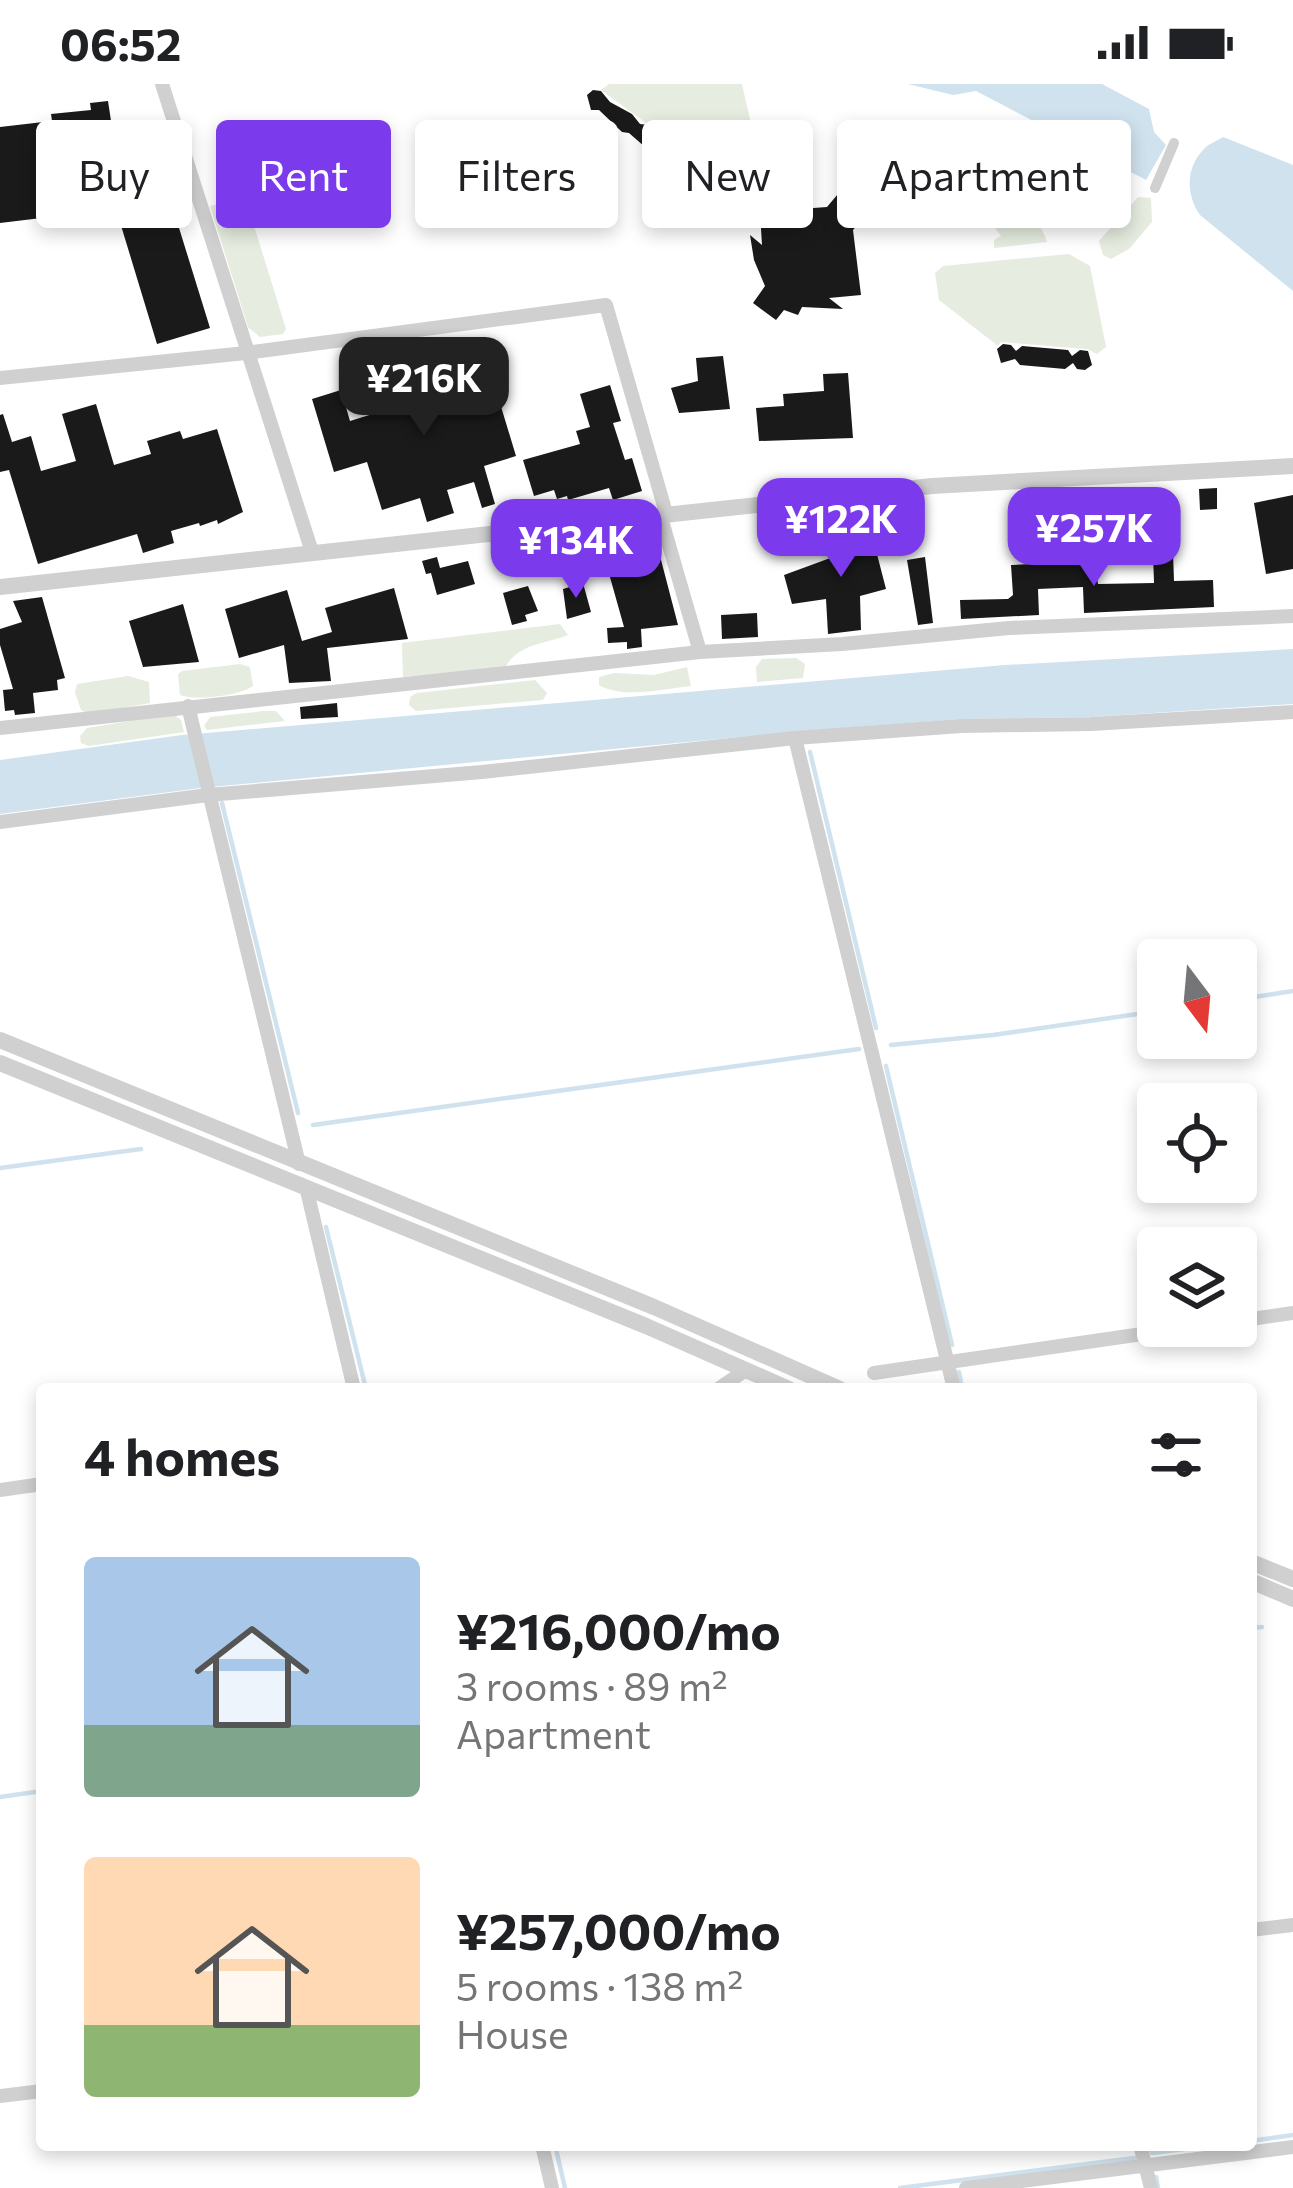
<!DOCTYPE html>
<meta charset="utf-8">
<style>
body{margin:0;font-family:Commissioner,sans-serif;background:#f2f2f2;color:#202124;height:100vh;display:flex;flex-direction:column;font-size:45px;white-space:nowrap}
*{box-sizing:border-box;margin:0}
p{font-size:39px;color:#757577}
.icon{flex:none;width:66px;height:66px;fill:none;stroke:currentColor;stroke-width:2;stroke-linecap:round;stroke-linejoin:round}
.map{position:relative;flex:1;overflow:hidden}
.side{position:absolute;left:36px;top:1299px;width:1221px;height:768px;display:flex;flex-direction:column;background:#fff;border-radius:12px;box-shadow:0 6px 18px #0003}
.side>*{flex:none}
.top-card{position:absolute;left:36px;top:36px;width:1221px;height:108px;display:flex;gap:24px}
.needle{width:78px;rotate:164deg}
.fabs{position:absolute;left:1137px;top:855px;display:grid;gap:24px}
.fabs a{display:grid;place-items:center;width:120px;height:120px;border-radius:12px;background:#fff;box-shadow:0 6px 18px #0003;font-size:60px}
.price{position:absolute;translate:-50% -102px;padding:0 27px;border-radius:24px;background:#7c3aed;color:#fff;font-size:39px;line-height:78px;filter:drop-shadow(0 3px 6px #0008)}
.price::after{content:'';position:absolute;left:50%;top:72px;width:36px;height:27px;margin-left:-18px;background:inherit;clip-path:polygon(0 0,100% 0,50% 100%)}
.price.on{background:#222;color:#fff}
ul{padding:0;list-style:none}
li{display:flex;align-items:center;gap:36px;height:300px;padding:0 48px}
li span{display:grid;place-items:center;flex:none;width:336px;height:240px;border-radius:12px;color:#555}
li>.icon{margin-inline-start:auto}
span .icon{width:144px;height:144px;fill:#fffc;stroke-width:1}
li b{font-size:51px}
h2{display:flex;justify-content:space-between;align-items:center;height:144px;padding:0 48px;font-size:51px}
.chip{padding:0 42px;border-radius:12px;background:#fff;box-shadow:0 6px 18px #0003;font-size:42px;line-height:108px}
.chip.on{background:#7c3aed;color:#fff}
.status{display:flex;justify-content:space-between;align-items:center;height:84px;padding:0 60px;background:#fff;direction:ltr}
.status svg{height:33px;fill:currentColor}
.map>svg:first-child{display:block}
.green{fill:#e6ecdf}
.water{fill:#cfe2ee}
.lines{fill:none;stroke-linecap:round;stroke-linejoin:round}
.stream{stroke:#cfe2ee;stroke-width:4.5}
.building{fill:#1a1a1a}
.pedestrian{stroke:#d0d0d0;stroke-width:10}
.minor{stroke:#d0d0d0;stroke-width:14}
.tertiary{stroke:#d0d0d0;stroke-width:16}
</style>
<div class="status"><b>06:52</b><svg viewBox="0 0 49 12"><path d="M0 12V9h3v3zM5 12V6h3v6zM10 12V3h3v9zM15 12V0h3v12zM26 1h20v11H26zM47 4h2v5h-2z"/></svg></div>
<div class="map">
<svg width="1293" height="2104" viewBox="0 0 1293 2104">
<rect width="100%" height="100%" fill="#fff"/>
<path class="green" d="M609,0H742L753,49L750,53L672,58L601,6Z
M1138,113L1151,114L1152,138L1129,165L1111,175L1103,171L1099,157Z
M239,114L246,116L286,245L283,250L260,253L248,243L210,122Z
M999,121C1022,125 1041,135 1047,158L994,164V156L1001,152L989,136L988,123Z
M1069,170L1090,182L1106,263L1097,270L1087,265L1001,258L998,262L939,216L935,189L943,182Z
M560,540L568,551C546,560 518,559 505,584L403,593L402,559Z
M796,574L805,580L803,594L757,598L756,583L762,575Z
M240,580L250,583L253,602C239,612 195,617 180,611L178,590L182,587Z
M687,583L691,602C664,605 623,615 599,601V593L614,589L654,591Z
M128,592L149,598L150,619L89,630L81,626L75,608L77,600Z
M535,596L547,609L543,616L416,627L409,621L410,613L417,609Z
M264,627H276L285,637L207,646L204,642L210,633Z
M173,630L181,636L184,648L89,662L81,659L80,652L87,644Z"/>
<path class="water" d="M908,0H1102L1149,25L1154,48L1166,61L1146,96L976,7L953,11Z
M1223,53L1293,81V207L1200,131C1186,111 1185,83 1205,64C1210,59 1217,57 1223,53Z
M1293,565V620L1091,633L962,635L804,647L201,704L0,730V676L182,651L1005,581Z"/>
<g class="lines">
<path class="stream" d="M810,668L876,944
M222,719L298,1029
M1236,916L1293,907
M891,961L993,951L1158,927
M886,982L952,1261
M313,1041L859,965
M0,1084L141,1065
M326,1143L366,1305
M959,1288L961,1299
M1251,1544L1262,1543
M0,1713L42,1707
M1251,2057L1293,2051
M555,2061L565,2104
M1150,2061L1152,2069L1217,2061
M1156,2093L1158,2104
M900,2104L1134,2074"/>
</g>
<path class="building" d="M593,6L601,7L610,18L632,30L640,40L648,41L671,63L661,71L653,70L629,49L622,48L599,26H591L587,11Z
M108,17L117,76L166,61L182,115L171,118L210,244L157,260L116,125L0,139V43L52,37L51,30L91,26L90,19Z
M859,95L873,107L862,120L870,126L853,146L861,211L829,214L843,225L802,223L798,231L784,226L776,236L753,219L765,202L754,176L750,151L762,161L760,128L827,123L843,104L848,108Z
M1003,260L1011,261L1016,267L1022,262L1068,266L1072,272L1080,266L1088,267L1092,281L1085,286L1077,285L1073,279L1065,285L1020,281L1015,275L1001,279L997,265Z
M723,272L730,325L679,329L671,304L698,297L696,274Z
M486,273L516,372L484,382L495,420L482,424L474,398L447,406L454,429L427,438L420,414L382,426L367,378L334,388L312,315L341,306L350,337L392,324L390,317L440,302L435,285Z
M848,289L853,354L759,357L756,324L784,322L783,310L824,307L823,290Z
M610,301L621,337L613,339L625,376L632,374L642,407L613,416L609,404L568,416L567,412L557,415L554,406L534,412L523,376L580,360L576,347L590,343L580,310Z
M96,320L114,381L151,370L147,357L180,347L183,355L217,345L243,428L218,440L217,436L200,442L199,439L171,447L174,459L143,469L137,450L38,480L9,386L0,388V331L3,330L12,358L31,352L41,387L76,377L62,330Z
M1217,404V425L1200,426L1199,405Z
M1293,411V485L1266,490L1254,419Z
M870,443L886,505L860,512L861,546L828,550L826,515L792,520L784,491L833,473L828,455Z
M1093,462L1098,500L1154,499L1153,469L1173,468L1174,497L1213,496L1214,523L1084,529L1083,503L1038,505L1039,531L961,535L960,516L1008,515L1013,511L1011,481L1075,478L1073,464Z
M660,472L678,541L641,545L642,563L627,565V558L608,559L607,544L624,543L608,486Z
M437,473L440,484L468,477L475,500L437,511L431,489L426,490L422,477Z
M925,473L933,539L918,541L907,476Z
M583,499L591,528L567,535L563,505Z
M528,502L538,527L525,531L527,537L512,541L503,509Z
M394,504L408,555L327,564L331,597L289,599L284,561L239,574L225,525L287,506L302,557L332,548L325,524Z
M42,513L65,594L57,596L58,606L33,609L35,629L15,631L14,626L5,627L3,606L13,605L0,561V545L22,538L13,517Z
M183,520L199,578L143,583L129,537Z
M757,529L758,553L722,555L721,531Z
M337,619L338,633L301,635L300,623Z"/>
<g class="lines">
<path class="pedestrian" d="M1155,104L1174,59"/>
<path class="minor" d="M162,0L312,468
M0,294L246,269L606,221L666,429
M660,430L700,568
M188,622L299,1080
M0,644L700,568L842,560L1009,544L1293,532
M795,654L954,1305
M0,738L208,711L482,688L795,654L961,642L1091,640L1293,628
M307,1107L354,1305
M1236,1237L1293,1229
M874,1289L1197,1242
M718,1305L746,1286
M0,1406L42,1400
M1251,1846L1293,1841
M0,2012L42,2007
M542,2061L552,2104
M1140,2061L1151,2104
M966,2104L1293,2063"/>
<path class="tertiary" d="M0,503L932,402L1293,382
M0,956L654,1223L840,1305
M0,979L646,1242L789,1305
M1251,1478L1293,1495
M1251,1497L1293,1515"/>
</g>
</svg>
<div class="fabs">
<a><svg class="needle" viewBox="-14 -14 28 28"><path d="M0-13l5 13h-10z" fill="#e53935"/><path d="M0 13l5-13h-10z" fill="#757577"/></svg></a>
<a><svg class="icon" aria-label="locate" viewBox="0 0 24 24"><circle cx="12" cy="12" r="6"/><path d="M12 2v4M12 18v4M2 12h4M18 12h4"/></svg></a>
<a><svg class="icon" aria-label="layers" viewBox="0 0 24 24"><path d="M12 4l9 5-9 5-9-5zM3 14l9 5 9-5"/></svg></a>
</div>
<b class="price on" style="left:424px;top:355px">¥216K</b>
<b class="price" style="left:841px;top:496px">¥122K</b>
<b class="price" style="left:1094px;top:505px">¥257K</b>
<b class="price" style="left:576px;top:517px">¥134K</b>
<div class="top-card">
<a class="chip">Buy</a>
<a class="chip on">Rent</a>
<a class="chip">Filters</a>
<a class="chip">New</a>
<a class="chip">Apartment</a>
</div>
<section class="side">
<h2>4 homes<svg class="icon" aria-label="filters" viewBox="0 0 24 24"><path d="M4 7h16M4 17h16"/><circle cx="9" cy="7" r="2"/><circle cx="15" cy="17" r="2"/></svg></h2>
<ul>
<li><span style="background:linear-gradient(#a9c7e8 70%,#7fa58c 0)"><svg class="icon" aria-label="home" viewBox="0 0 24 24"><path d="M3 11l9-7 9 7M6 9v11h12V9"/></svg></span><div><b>¥216,000/mo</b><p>3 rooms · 89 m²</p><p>Apartment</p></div></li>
<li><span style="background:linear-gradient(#ffd9b3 70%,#8fb573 0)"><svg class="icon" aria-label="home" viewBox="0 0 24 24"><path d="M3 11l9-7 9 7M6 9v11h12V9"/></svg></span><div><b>¥257,000/mo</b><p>5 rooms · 138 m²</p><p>House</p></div></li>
</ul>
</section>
</div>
